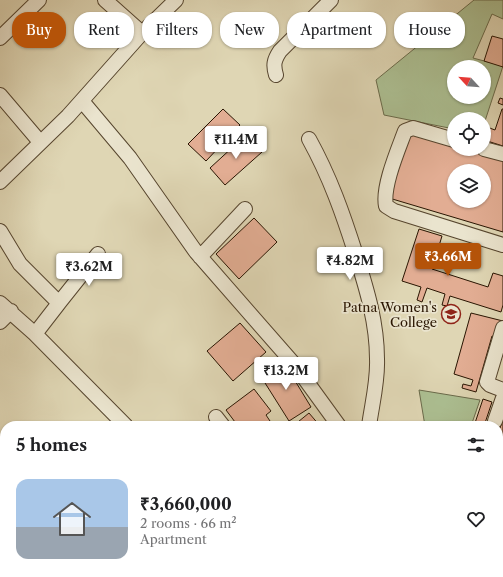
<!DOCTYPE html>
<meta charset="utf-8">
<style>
body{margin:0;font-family:"Libre Caslon Text",serif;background:#f6f6f6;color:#202124;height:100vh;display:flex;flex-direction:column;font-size:15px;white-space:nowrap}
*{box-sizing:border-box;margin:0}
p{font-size:13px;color:#757577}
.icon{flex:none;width:22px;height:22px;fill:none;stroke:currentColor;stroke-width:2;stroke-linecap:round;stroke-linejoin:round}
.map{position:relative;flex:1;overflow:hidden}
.drawer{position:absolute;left:0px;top:421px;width:503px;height:156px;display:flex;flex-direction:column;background:#fff;border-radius:16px 16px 0 0;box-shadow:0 1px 3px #0004}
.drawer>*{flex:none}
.guide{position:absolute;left:12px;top:12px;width:479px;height:36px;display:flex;gap:8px}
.needle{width:26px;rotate:296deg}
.buttons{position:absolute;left:447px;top:60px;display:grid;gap:8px}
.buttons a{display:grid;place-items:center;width:44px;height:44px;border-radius:50%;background:#fff;box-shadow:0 1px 3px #0004;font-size:20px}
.price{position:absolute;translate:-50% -34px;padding:0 9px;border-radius:4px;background:#fff;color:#222;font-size:13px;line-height:26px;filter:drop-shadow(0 1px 2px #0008)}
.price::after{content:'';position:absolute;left:50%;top:24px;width:12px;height:9px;margin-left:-6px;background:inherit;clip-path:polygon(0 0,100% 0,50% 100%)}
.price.active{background:#b45309;color:#fff}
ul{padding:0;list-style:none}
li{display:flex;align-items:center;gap:12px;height:100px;padding:0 16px}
li span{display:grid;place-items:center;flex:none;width:112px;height:80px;border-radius:12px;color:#555}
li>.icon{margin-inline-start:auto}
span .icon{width:48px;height:48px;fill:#fffc;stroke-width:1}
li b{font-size:17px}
h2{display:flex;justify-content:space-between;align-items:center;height:48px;padding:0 16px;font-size:17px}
.pill{padding:0 14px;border-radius:16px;background:#fff;box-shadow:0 1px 3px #0004;font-size:14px;line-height:36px}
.pill.active{background:#b45309;color:#fff}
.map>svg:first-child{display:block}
.green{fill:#acbf92;stroke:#6a6a4a;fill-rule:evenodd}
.building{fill:#e2ad93;stroke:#291502;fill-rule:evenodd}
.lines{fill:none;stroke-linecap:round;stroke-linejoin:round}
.minor-casing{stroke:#56452e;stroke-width:16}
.minor{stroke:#eae4ce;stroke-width:14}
.labels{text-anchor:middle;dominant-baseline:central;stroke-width:3.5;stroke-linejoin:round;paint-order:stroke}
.poi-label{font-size:13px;fill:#291502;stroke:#eae4ce;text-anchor:end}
</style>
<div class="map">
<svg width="503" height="577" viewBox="0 0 503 577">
<rect width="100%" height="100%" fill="#dfd6b4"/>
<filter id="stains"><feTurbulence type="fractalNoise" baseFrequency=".005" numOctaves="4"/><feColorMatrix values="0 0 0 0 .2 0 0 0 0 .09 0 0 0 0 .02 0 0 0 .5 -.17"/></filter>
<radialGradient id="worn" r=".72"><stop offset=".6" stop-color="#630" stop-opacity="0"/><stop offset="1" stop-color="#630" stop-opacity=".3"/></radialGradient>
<path class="green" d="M474,0H503V19L492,14L473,58L503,66L484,124V119H454V129L384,115L376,80ZM454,67H484V97H454Z
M419,390L480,400L471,426H425Z
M498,484L503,486V577H447V572H498Z"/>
<path class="building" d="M492,36L503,39V67L484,61Z
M500,98L503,99V105L498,103Z
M223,109L240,125L206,161L188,144Z
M502,109H503V146L484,140L487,127L495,130Z
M409,133L454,146V149H466L503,159V232L389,198ZM454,171H484V201H454Z
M247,134L262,152L225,185L210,168Z
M254,218L277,242L239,279L216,254Z
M419,229L442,236L432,269L488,287L493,273L503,276V305L501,312L450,296L447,306L442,305L445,294L427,288L422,302L417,300L421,287L402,281Z
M471,313L503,321L498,338L492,336L476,392L462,388L463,384L471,386L473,380L454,374Z
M240,323L266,352L233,381L207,351Z
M283,361L311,407L289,421L260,375Z
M254,389L271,411L266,415L270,421L263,426H238L226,410Z
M483,399L492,402L485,423L495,426H474Z
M309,413L320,426H293Z
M503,419V462L498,461V445H500L498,443L500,430L498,427L500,428Z
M311,572H334L337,577H304Z"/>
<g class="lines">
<defs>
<path id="minor" d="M105,0L142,33
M0,38L39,0
M276,75C273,65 274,60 280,51L331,0
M0,95L40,142
M82,101L130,158L196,252L294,364L339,426
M309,139C330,177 343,214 356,255C367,290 377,323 377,359C378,381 372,404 369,426
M454,140L413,128L405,131C398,150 382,187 386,206L394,211L503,245
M484,149L503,154
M0,182L68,116L142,33L176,0
M0,231L20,264L59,303L35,334
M200,257L245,209
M0,303L35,334L126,426
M59,303L98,254
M0,322L11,311
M503,328L487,382L490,385L503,390
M216,417L223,426
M495,421L503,398
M0,454L5,460
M498,476L503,477
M0,569L8,577
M100,572L106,577
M271,572L275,577
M432,572L433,577
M65,577L69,572
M244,577L248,572"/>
</defs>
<use href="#minor" class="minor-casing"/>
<use href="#minor" class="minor"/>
</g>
<defs>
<symbol id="university-ring" viewBox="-11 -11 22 22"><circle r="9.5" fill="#eae4ce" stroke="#8f2418" stroke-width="1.5"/><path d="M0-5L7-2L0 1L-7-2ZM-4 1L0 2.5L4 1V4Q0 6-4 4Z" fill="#8f2418"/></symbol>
</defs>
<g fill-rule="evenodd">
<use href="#university-ring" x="440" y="303" width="22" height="22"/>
</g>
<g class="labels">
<g class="poi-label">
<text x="437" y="307">Patna Women's<tspan x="437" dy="15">College</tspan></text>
</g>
</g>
<rect width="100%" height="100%" filter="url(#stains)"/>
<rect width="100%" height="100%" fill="url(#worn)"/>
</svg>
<div class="buttons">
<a><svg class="needle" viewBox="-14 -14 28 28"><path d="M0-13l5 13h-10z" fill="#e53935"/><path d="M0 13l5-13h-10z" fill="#757577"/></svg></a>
<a><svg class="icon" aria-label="locate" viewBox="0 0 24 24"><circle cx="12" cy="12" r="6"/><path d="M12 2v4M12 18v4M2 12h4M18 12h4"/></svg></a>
<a><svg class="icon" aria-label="layers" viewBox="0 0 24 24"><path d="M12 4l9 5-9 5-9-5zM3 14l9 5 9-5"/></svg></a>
</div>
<b class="price" style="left:236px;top:160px">₹11.4M</b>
<b class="price active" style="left:448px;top:277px">₹3.66M</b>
<b class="price" style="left:350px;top:281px">₹4.82M</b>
<b class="price" style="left:89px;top:287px">₹3.62M</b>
<b class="price" style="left:286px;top:391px">₹13.2M</b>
<div class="guide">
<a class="pill active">Buy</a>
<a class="pill">Rent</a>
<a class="pill">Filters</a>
<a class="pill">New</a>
<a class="pill">Apartment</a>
<a class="pill">House</a>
</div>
<section class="drawer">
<h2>5 homes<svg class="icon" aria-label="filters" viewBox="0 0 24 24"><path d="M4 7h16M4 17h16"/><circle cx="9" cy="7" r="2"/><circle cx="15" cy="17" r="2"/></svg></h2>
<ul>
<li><span style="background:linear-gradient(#a9c7e8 60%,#9aa5b1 0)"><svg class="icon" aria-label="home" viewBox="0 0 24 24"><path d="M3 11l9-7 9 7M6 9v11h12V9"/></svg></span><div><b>₹3,660,000</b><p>2 rooms · 66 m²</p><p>Apartment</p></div><svg class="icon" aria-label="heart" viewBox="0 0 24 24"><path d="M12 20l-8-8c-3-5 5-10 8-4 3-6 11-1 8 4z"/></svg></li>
</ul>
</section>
</div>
